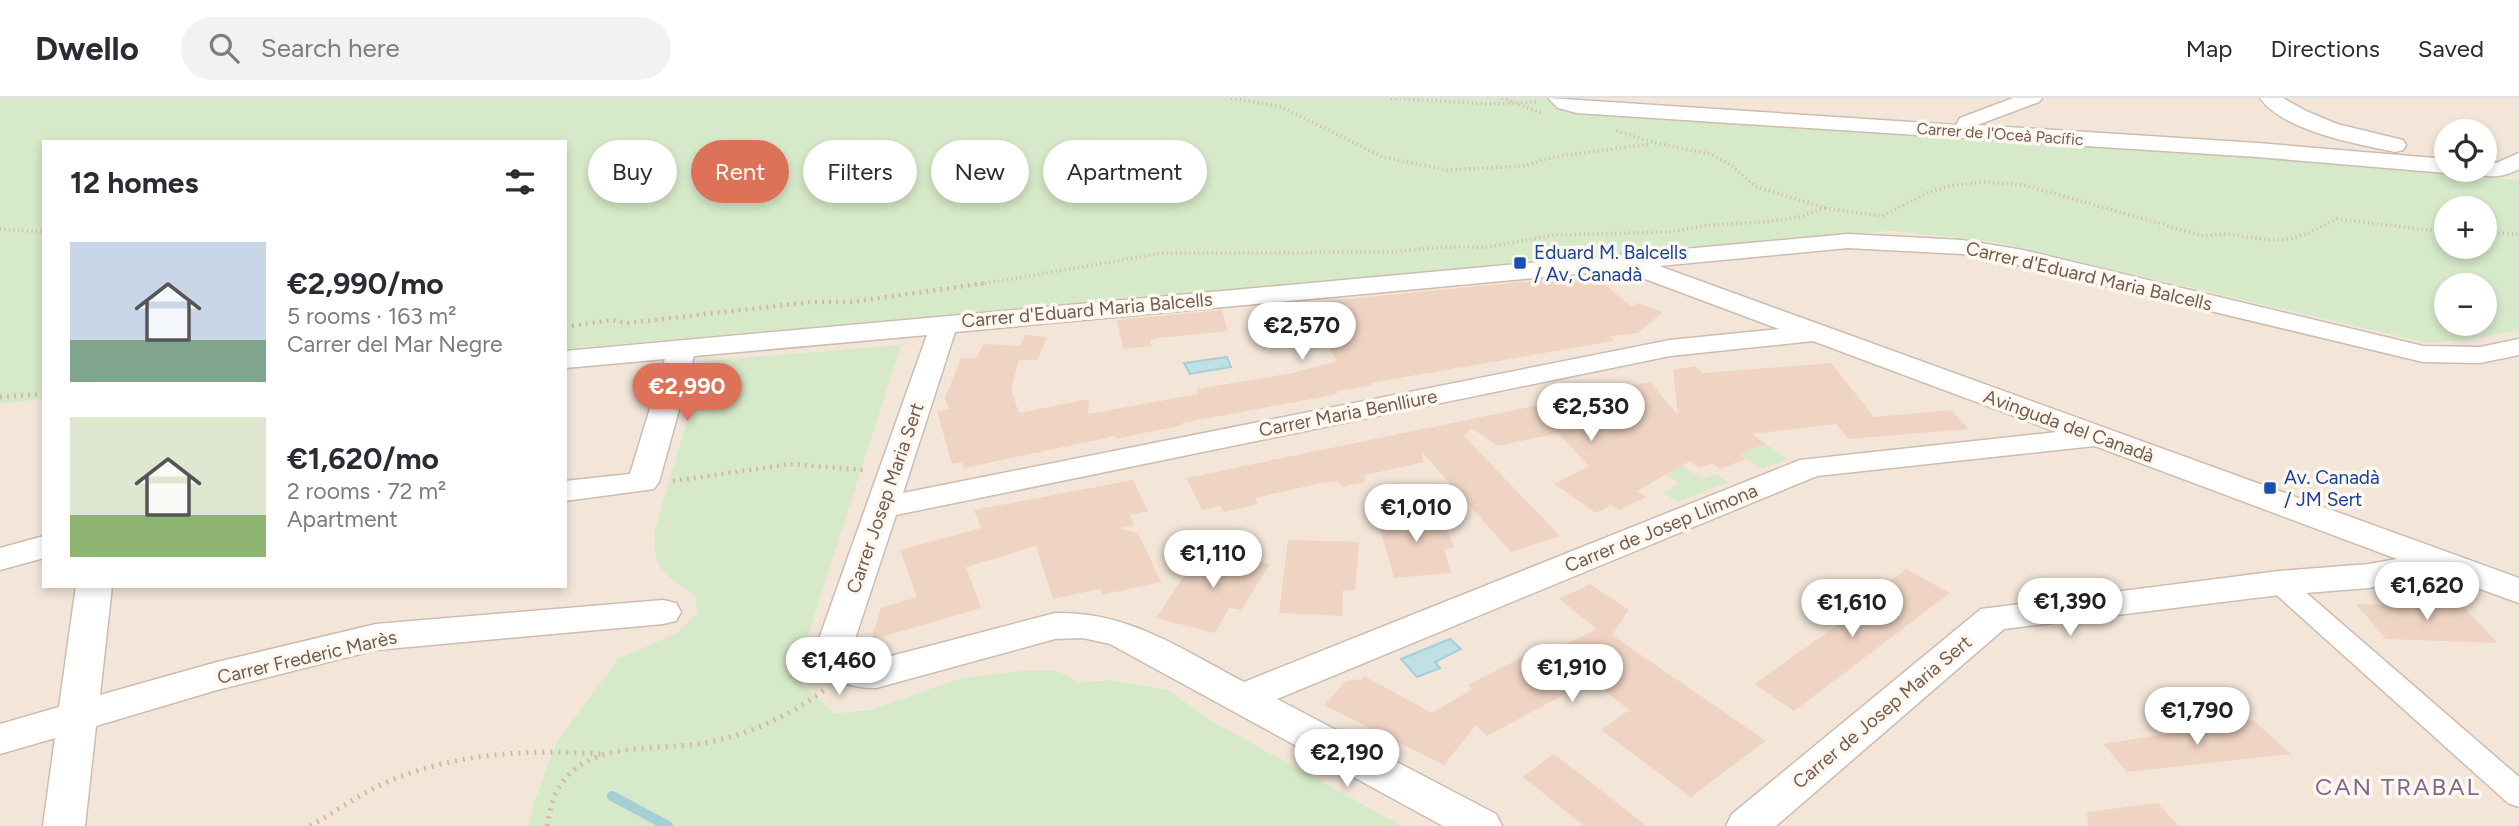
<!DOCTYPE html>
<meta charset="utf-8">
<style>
body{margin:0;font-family:Figtree,sans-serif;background:#f2f2f3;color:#2b2b33;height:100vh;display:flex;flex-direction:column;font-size:26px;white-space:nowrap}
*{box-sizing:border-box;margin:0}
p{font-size:23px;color:#7c7c81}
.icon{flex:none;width:38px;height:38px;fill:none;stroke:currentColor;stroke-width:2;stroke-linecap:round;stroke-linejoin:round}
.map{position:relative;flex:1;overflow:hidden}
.sheet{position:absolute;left:42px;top:42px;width:525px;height:448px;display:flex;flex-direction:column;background:#fff;border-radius:0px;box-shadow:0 4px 10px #0003}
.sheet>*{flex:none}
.hud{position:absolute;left:588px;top:42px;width:665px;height:63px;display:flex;gap:14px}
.tools{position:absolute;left:2434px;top:21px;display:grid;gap:14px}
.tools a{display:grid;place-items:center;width:63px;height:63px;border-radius:50%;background:#fff;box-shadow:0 4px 10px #0003;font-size:35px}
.price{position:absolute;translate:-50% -60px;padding:0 16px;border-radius:24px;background:#fff;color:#222;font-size:23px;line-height:46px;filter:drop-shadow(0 2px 4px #0008)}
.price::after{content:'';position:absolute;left:50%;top:42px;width:21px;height:16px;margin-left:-10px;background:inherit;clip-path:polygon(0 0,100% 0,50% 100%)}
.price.selected{background:#dd7258;color:#fff}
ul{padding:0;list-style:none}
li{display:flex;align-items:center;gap:21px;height:175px;padding:0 28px}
li span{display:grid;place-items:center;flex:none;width:196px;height:140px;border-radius:0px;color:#555}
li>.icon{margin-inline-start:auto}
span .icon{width:84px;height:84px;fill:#fffc;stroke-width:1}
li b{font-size:30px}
h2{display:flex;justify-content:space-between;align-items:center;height:84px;padding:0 28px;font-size:30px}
.tag{padding:0 24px;border-radius:32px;background:#fff;box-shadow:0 4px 10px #0003;font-size:24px;line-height:63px}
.tag.selected{background:#dd7258;color:#fff}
header{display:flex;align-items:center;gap:42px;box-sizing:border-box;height:98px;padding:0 35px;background:#fff;border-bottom:2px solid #e1e1e2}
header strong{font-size:33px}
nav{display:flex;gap:38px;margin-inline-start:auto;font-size:24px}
.search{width:490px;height:63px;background:#f2f2f3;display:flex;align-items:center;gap:18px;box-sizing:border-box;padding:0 24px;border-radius:38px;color:#7c7c81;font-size:26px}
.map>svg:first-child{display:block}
.residential{fill:#f3e6d9;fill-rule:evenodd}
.green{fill:#d6e9c9;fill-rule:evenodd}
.water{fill:#bfe0e4;stroke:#a6cfd5;stroke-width:2}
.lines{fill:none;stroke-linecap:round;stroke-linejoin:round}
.stream{stroke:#a6cfd5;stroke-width:10}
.building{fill:#efd4c3}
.pedestrian-casing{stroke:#cdbcb0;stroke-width:3}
.minor-casing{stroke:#cdbcb0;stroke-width:3}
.path-far2{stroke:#d5b7a6;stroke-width:3.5;stroke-dasharray:1 3.5;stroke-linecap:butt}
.path-far1{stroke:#d5b7a6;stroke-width:4.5;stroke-dasharray:2 5;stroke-linecap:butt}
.path{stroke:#d5b7a6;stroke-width:5;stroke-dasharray:2 6;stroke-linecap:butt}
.pedestrian{fill:#fff;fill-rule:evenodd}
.minor{fill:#fff;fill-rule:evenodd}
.transit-dot{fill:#1a4fb4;stroke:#fef8f0;stroke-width:2.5}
.labels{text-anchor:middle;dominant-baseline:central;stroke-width:7;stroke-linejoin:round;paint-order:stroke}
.far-street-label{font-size:16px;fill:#755b4e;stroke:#fef8f0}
.transit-label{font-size:19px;fill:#164399;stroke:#fef8f0;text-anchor:start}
.street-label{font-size:19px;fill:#755b4e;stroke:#fef8f0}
.near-neighbourhood-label{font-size:24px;letter-spacing:2px;fill:#816690;stroke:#fef8f0}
</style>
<header>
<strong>Dwello</strong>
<div class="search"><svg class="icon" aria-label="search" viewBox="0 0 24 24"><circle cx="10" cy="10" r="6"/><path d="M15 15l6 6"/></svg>Search here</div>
<nav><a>Map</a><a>Directions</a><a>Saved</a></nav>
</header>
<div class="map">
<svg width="2519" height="728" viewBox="0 0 2519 728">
<rect width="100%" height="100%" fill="#fbf4ea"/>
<path class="residential" d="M1545,0H2519V82L2256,58L1574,13L1555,9ZM2446,33H2485V72H2446Z
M1892,133L1994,144L2427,245L2468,242L2519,232V728H1402L1212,623L1168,592L1111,582L1080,584L1055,572L961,580L870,612L835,615L801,587L556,645L534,704L528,728H0V306L44,301V488H565V251Z"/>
<path class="green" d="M0,0H1545L1555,9L1574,13L2256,58L2519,82V232L2468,242L2427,245L1994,144L1892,133L565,251V44H44V301L0,306ZM2446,110H2485V149H2446ZM2446,187H2485V226H2446Z
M901,247L798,568L802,587L835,615L870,612L961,580L1022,573L1055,572L1080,584L1111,582L1168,592L1212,623L1402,728H528L534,704L556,645L618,561L677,535L697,515L695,498C664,474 652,475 655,431L705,263Z
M1766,346L1787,361L1762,371L1740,356Z
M1670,360L1703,381L1716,376L1728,384L1678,404L1663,395L1679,385L1652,368Z"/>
<path class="water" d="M1227,259L1231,269L1190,276L1184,265Z
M1450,541L1461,551L1435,564L1440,570L1417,579L1401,561Z"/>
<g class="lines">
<path class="stream" d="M612,698L668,728"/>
</g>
<path class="building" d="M1593,177L1632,209L1637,205L1663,214L1638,235L1610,238L1614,243L1370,285L1372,287L1336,293L1338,296L1182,325L1183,327L1115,341V338L964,370L962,364L952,366L937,313L949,311L945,300L961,260H976L984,246L1020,248L1025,237L1047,239L1038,262H1019L1011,291L1019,315L1089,301L1088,316L1198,296L1196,291L1293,275L1337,263L1305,205L1551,181L1554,184Z
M1222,212L1228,233L1158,240L1150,242L1152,248L1123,251L1117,222Z
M1831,265L1874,319L1951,312L1969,331L1848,341L1836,326L1752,336L1766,346L1740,356L1746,361L1720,371L1713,365L1699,370L1690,363L1637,393L1646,399L1619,412L1611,407L1596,415L1554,386L1589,368L1558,335L1498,348L1471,330L1464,338L1560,438L1511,454L1421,353L1424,364L1365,377V375L1364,384L1343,389L1338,383L1321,385L1255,400L1258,406L1224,414L1220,408L1202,412L1186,380L1650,284L1678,317L1673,272L1695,268L1703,275Z
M1133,382L1148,413L1130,417L1134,427L1119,430L1138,435L1161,484L1102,497L1100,491L1053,501L1036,448L966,469L981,510L871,542L881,510L917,499L900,452L981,430L974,412Z
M1441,413L1454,450L1444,451L1451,475L1394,480L1377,419Z
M1288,442L1359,444L1355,492H1343L1342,518L1279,515Z
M1203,450L1270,466L1241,512L1229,510L1215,535L1156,520Z
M1906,471L1950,495L1794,613L1754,586L1842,524L1838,521Z
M1590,486L1629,512L1612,537L1766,643L1691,699L1601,632L1629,612L1591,582L1487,638L1476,627L1444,667L1324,607L1346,583L1362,581L1364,578L1432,615L1472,591L1468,587L1526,557L1531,559L1547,551L1549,554L1597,531L1559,501Z
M2409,503L2460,505L2498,545L2386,541L2356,506L2414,508Z
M2253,622L2291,656L2127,674L2103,646Z
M1554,656L1647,728H1584L1523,679Z
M2158,705L2178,728H2088L2087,714Z"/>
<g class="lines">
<defs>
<path id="pedestrian" d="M2279,476L2288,479L2519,679V709L2508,705L2270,491L2266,485L2270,479Z"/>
<path id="minor" d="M1548,0L1956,27L1960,20L2013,0H2042L2039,4L1977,27L2257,45L2446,61V72H2455L2446,75L2257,59L1577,15L1558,10Z
M2260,0H2283L2306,13L2337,26L2403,42L2406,47L2403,52L2395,54C2357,46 2283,33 2260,0Z
M2519,55V71C2504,79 2493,80 2477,76L2474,72H2485V64L2496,65Z
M1848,136L1962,142L2023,152L2423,248L2480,249L2519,241V257L2480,265L2423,264L2023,168L1962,156L1848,150L1659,168L2519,480V505L2436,475L2369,490L2279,497L2004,531L1776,728H1726L1732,716L1981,511L2279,473L2369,466L2397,461L2095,348L1817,378L1277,601L1496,716L1502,728H1443L1110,546L1083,540L1055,541L876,590C842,590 811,577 820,538L927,237L694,258L659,384L654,391L565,403V383L630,376L665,261L565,270V253ZM1621,172L1779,231L1670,242L903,395L955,234ZM1813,243L2057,334L1800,362L1244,584C1181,551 1128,513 1055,515L876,562H861L855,557L856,538L896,417L1670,258Z
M44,438V460L0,472V450Z
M76,488H112L100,597L217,564L376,526L663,502L676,505L681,514L676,523L663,526L376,552L217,592L96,628L85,728H43L55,640L0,656V626L59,609Z"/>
</defs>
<use href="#pedestrian" class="pedestrian-casing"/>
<use href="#minor" class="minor-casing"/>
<path class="path-far2" d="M1231,0L1282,9L1383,59L1447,72L1523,68L1553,59L1651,46
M1391,0L1488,6L1537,4
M1502,0L1544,16
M1825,110L1882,118L1929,94L1955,87L1983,84L2024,87L2204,138L2226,136L2270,142L2289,141L2309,135L2337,121L2446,134
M0,131L44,134
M2485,135L2519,136
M976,187L1163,155L1394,154L1440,149H1488L1554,137L1670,134L1708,127L1764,124L1799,119L1825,110L1755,88L1731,67L1710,56L1655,45L1614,32"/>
<path class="path-far1" d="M565,229L611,222L628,225L811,204H851L986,185
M0,299L44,296
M673,383L790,366L865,372"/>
<path class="path" d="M310,728C335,714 358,697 385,685C453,655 527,651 601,656
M547,728C549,718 551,706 555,697C581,640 653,654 704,645C749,637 789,618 826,591"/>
<use href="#pedestrian" class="pedestrian"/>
<use href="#minor" class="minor"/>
</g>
<g class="transit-dot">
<rect x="1513" y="158" width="14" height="14" rx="3.5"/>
<rect x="2263" y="383" width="14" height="14" rx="3.5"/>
</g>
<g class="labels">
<g class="far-street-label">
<text transform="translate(2000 36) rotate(4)">Carrer de l'Oceà Pacífic</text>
</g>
<g class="transit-label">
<text x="1534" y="154">Eduard M. Balcells<tspan x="1534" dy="22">/ Av, Canadà</tspan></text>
<text x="2284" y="379">Av. Canadà<tspan x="2284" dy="22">/ JM Sert</tspan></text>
</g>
<g class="street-label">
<text transform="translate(2089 178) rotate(13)">Carrer d'Eduard Maria Balcells</text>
<text transform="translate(1087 212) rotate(-5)">Carrer d'Eduard Maria Balcells</text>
<text transform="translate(1348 315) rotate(-11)">Carrer Maria Benlliure</text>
<text transform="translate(2069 328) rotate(20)">Avinguda del Canadà</text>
<text transform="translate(885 400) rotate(-71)">Carrer Josep Maria Sert</text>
<text transform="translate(1661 430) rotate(-22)">Carrer de Josep Llimona</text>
<text transform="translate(307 559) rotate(-13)">Carrer Frederic Marès</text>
<text transform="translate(1882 614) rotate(-40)">Carrer de Josep Maria Sert</text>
</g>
<g class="near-neighbourhood-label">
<text x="2398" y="688">CAN TRABAL</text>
</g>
</g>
</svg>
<div class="tools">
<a><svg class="icon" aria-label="locate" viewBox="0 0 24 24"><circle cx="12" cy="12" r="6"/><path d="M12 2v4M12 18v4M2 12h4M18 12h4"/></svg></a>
<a>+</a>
<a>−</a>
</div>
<b class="price" style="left:1302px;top:264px">€2,570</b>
<b class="price selected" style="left:687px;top:325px">€2,990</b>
<b class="price" style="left:1591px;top:345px">€2,530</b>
<b class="price" style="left:1416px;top:446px">€1,010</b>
<b class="price" style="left:1213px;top:492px">€1,110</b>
<b class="price" style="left:2427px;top:524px">€1,620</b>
<b class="price" style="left:2070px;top:540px">€1,390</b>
<b class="price" style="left:1852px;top:541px">€1,610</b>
<b class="price" style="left:839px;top:599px">€1,460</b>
<b class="price" style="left:1572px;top:606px">€1,910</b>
<b class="price" style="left:2197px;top:649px">€1,790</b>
<b class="price" style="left:1347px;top:691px">€2,190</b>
<div class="hud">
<a class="tag">Buy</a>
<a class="tag selected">Rent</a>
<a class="tag">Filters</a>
<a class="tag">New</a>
<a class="tag">Apartment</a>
</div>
<section class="sheet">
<h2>12 homes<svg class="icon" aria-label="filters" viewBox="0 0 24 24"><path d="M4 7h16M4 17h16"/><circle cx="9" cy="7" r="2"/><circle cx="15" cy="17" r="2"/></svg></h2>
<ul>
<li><span style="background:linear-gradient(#c9d6e8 70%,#7fa58c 0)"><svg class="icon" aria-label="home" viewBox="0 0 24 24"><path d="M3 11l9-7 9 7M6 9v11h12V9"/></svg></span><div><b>€2,990/mo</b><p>5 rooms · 163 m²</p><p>Carrer del Mar Negre</p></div></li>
<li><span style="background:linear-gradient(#dfe7d0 70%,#8fb573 0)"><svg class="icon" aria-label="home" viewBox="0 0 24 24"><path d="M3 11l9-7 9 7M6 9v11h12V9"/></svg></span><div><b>€1,620/mo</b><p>2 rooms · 72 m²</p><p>Apartment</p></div></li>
</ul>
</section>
</div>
